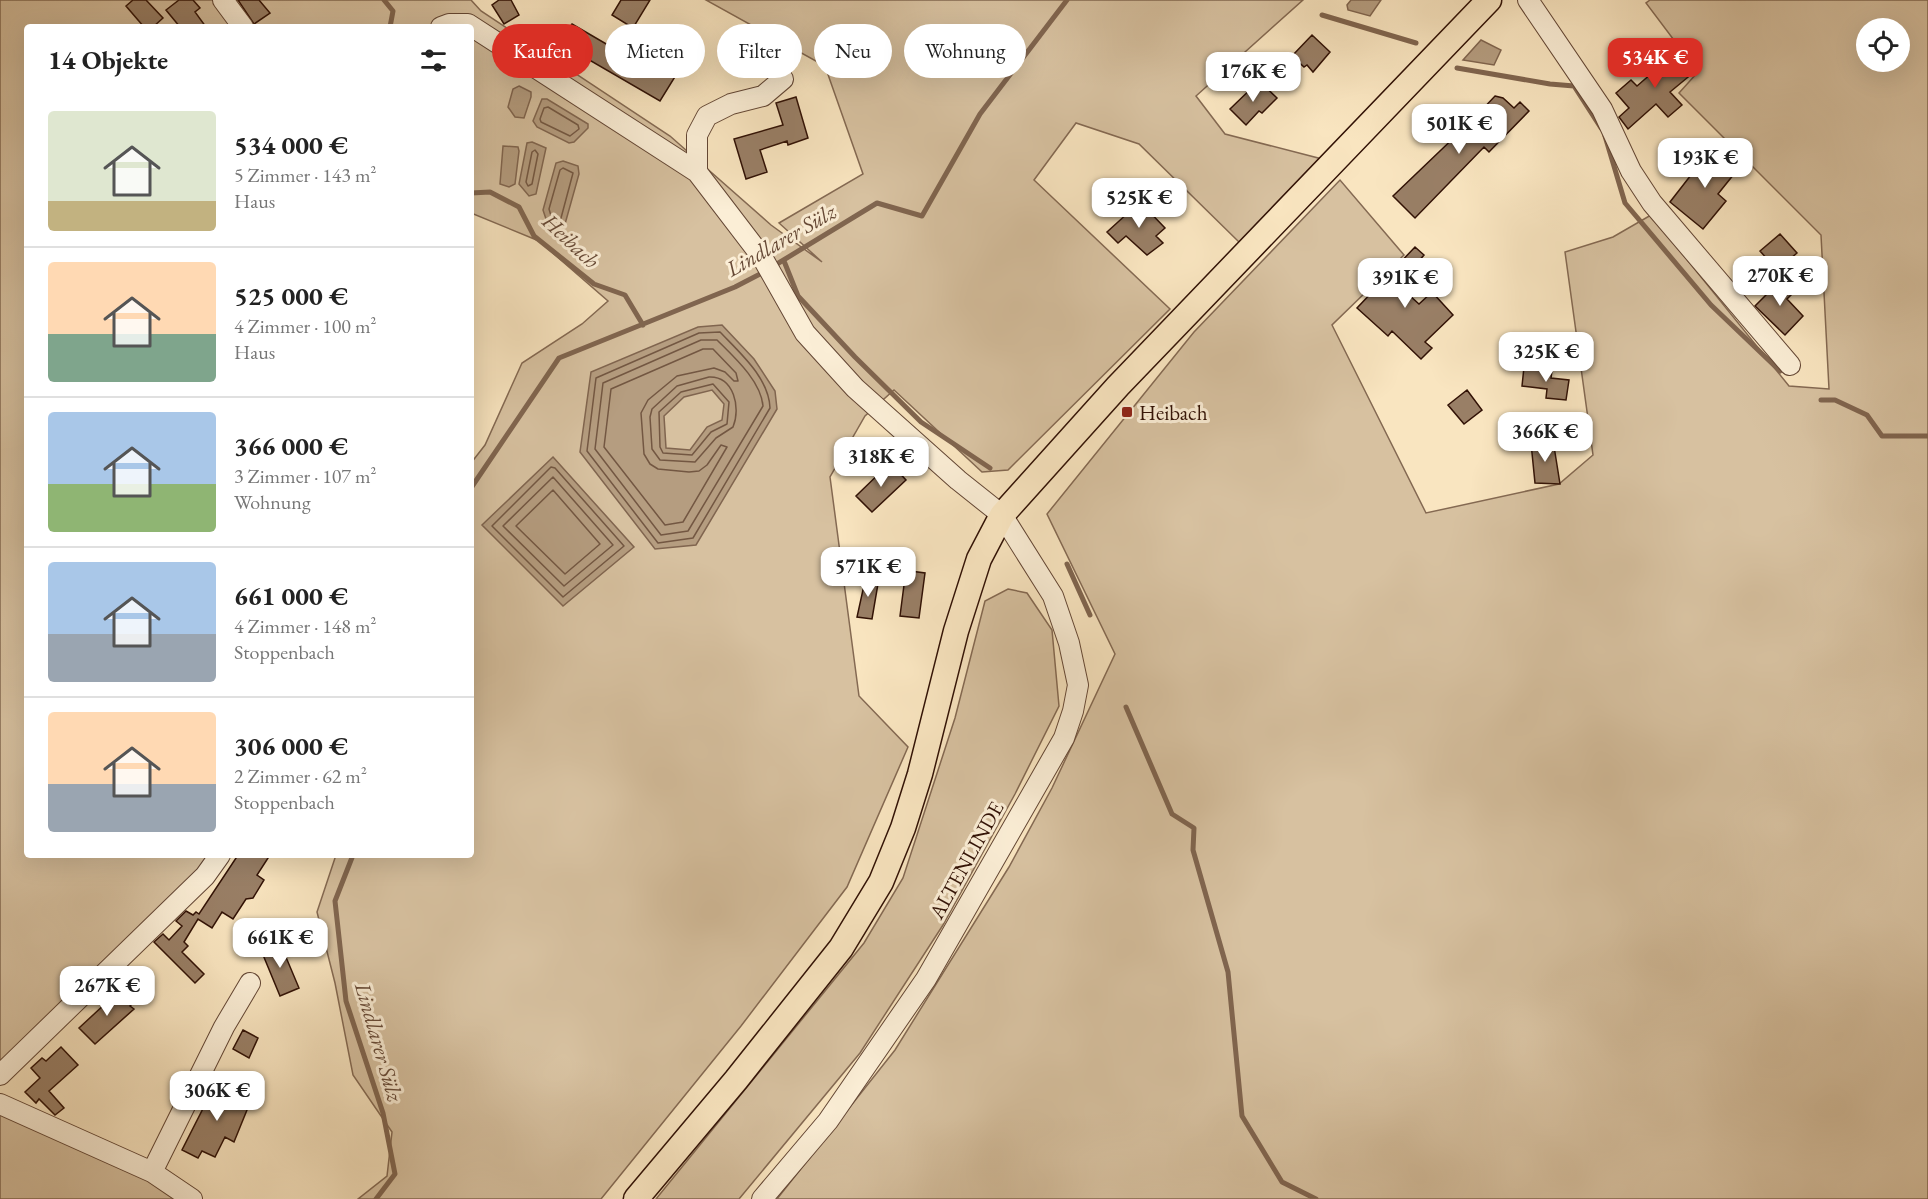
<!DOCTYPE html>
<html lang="de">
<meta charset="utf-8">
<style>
body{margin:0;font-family:"EB Garamond",serif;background:#f2f2f2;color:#222;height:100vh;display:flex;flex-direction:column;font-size:22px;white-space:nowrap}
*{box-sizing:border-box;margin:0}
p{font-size:20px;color:#767676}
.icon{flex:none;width:33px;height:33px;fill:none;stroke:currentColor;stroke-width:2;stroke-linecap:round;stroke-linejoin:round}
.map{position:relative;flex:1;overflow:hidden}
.sheet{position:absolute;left:24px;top:24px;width:450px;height:834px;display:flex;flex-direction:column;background:#fff;border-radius:6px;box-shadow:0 6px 24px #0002}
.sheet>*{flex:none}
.top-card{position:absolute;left:492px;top:24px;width:570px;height:54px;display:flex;gap:12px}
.controls{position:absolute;left:1856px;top:18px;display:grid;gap:12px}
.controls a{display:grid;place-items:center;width:54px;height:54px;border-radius:50%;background:#fff;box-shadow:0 6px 24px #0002;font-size:30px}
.price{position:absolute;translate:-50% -51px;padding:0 14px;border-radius:12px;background:#fff;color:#222;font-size:20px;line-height:39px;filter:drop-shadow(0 2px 3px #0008)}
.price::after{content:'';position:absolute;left:50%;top:36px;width:18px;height:14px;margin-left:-9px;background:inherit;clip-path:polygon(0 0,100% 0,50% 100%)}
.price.on{background:#d93025;color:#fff}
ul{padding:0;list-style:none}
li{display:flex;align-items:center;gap:18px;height:150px;padding:0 24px}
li+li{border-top:2px solid #e0e0e0}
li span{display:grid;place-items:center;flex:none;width:168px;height:120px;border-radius:6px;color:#555}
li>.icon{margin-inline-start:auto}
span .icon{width:72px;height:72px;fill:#fffc;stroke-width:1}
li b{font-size:26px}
h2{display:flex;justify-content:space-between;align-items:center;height:72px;padding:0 24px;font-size:26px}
.tag{padding:0 21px;border-radius:27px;background:#fff;box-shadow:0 6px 24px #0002;font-size:21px;line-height:54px}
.tag.on{background:#d93025;color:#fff}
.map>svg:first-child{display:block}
.green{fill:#d7c1a0;stroke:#846952;stroke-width:1.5;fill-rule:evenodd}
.water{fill:#b59d80;stroke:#80654f;stroke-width:1.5;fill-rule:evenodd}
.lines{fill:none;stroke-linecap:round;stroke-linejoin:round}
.shore{stroke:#735742;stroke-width:1.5}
.stream{stroke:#80654f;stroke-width:5}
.building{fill:#997f66;stroke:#311105;stroke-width:1.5}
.minor-casing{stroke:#634634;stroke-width:22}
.major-casing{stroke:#311105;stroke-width:27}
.minor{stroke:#fbeed6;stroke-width:20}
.major{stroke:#f9e5c0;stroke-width:24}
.poi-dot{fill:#8f2418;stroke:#fbeed6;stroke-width:2}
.labels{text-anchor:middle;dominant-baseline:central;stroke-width:6;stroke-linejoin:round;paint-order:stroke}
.poi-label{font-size:21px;fill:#311105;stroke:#fbeed6;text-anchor:start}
.street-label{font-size:21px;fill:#311105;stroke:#fbeed6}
.water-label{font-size:22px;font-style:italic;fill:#664936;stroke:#fbeed6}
</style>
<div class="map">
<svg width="1928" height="1199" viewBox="0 0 1928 1199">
<rect width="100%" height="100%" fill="#f9e5c0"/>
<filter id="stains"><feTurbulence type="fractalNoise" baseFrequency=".00333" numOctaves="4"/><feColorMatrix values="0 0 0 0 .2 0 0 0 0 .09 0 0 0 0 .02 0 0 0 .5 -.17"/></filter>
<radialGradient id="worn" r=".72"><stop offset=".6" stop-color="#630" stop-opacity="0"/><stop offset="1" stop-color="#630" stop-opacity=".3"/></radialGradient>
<path class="green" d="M0,0H471L481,11L670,136L771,225L822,262L779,223L863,174L825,66L706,0H1303L1196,96L1225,134L1322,159L1240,243L1139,144L1076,123L1034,180L1170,309L1008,470L982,472L894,390L865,416L830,477L859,696L908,747L847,887L741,1026L601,1199H358L387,1176L392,1132L353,1075L335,983L317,912L336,855H471V463L485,445L522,363L582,324L608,301L539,241L471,213V27H27V855H217L0,1072Z
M1650,0H1928V1199H777L895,1050L1009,867L1052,788L1115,654L1047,514L1194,332L1340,180L1404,255L1332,325L1426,513L1559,484L1593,455L1565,252L1613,237L1651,215L1789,386L1829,389L1821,235L1679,93L1698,72L1646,3ZM1866,28H1899V62H1866Z
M1008,589L1027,593L1052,630L1059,706L1015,794L943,925L860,1053L739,1199H656L864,943L903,878L955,718L985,601Z
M0,1103L186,1199H0Z"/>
<path class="water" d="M1351,0H1381L1370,16L1348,10L1347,5Z
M1481,40L1501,50L1494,65L1463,60Z
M519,86L531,92V97L524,118L515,117L508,107L513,89Z
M542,99H547L588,124V128L574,142L569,143L537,127L533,121Z
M532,142L546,148L536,194L529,196L519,184L527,143Z
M503,146L518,147L519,151L515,184L509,187L500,184Z
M563,161L578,166L579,174L565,224L561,227L548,225L543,210L556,163Z
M722,325L754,359L775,391L777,409L696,545L655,549L580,452L591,372L698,327ZM712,390L724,404L722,420L707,427L690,450L666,448L664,416L684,397Z
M553,457L634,547L563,606L482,525Z"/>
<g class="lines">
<path class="shore" d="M548,107L578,125L579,129L570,136L541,122L540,119L544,108Z
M535,150L538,154L532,184L528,186L526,182L532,152Z
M563,168L573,173L561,218L558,220L552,219L549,209L560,170Z
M720,332C740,353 769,378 770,408L693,538L658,543L587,451L596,378L699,333Z
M701,340H717C734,357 761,381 763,406L688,531L661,535L595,449L603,383Z
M703,349H713L736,373L738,381H734L725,372L714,368L677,376L648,400L641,413L644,454L650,464L658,469L689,472L699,471L707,465L721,445L727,447L683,522L665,525L604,447L611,389Z
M709,377C734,376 741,408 733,427L716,438L695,462L660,460L652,449L650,417L652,409L677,386Z
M713,384L729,402L727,424L711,432L692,455L663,453L660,447L659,412L681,392Z
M551,467L555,468L624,546L563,597L492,526Z
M553,477L613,545L564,586L503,526Z
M553,490L600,544L565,574L516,526Z"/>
<path class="stream" d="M384,0L393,11L390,27
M1322,15L1416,43
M1457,68L1550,84L1574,86L1601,128
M1605,136L1625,203L1711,305L1780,371
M471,193L490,192L519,207L534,236L594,284L625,295L643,325
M784,261L798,296L855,357L921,422L990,468
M772,267L877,203L922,216L980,114L1067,0
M1821,400H1835L1867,415L1882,436H1928
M471,488L559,358L735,287L764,272
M1067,564L1090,615
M1126,707L1172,814L1194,828L1193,850L1228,972L1242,1116L1282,1182L1316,1199
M353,855L335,901L346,1001L383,1113L395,1174L376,1199"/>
</g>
<path class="building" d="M133,0H146L163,18L153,27H144L126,6Z
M179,0H193L200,8L195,12L206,27H180L166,10Z
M238,0H259L270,13L254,24Z
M499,0H511L519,15L504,24L492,5Z
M621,0H650L633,28L612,15Z
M572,24L637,62L641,54L653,61L658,53L681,67L660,101L560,43Z
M1312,35L1330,52L1313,72L1307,65L1304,67L1292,56Z
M1671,47L1693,73L1670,92L1682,105L1668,117L1656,104L1628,129L1619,117L1629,108L1616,93L1631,80L1637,86L1660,66L1655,60Z
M1259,81L1277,98L1262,113L1259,111L1246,125L1230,109Z
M1495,96L1503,98L1514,108L1520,102L1529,111L1489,152L1484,147L1415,218L1393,196L1464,128L1478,141V114Z
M796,97L808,138L788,145L787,141L760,150L767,172L746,179L734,139L783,125L776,103Z
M1712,148L1738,169L1718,194L1726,201L1703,229L1670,202Z
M1140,202L1165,228L1156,236L1163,243L1147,255L1126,236L1118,243L1107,232Z
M1780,234L1797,253L1777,270L1760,251Z
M1415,247L1424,255L1398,285L1419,304L1432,292L1453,315L1425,342L1432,348L1421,359L1392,331L1388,336L1357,308Z
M1783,278L1795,291L1787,299L1803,316L1785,335L1755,306Z
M1524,367L1552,371L1551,378L1569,380L1566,400L1546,398L1547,389L1522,386Z
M1467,390L1482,410L1464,424L1448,405Z
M1553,440L1560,484L1535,483L1531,443Z
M890,463L906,480L872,512L856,496Z
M895,569L925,573L919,618L900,616L904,585L893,584Z
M866,576L879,578L872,619L857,617Z
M238,855H270L257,875L264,880L253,898L246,899L233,919L222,912L212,928L198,919L184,942L188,946L182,952L204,974L195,983L154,942L163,934L169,940L182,926L176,921L186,911L193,915L196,912L199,914Z
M280,943L299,988L280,996L261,950Z
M120,990L132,1004L130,1006L134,1009L95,1044L79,1028Z
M243,1030L258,1038L249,1058L233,1049Z
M61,1047L78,1065L49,1091L64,1108L55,1115L39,1099L36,1103L25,1092L40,1078L31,1068L42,1058L46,1061Z
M216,1083L251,1100L234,1142L225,1137L215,1157L202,1151L198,1158L182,1150Z"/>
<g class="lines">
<defs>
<path id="minor" d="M223,0L243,27
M1528,0L1602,109L1631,171L1652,203L1790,365
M441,27L449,24H468L697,172L762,257L805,333L855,388L958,480L1002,515L1053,596L1069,643L1078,685L1073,711L1064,738L926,979L828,1121L762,1199
M697,172V135L707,116L731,104L763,96L783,79
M0,1075L205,876L220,855
M0,1104L152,1172L192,1199
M152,1172L224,1027L250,983"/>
<path id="major" d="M636,1199L736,1080L841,948L881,882L903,828L920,774L956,631L979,559L1002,515L1118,386L1489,0"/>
</defs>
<use href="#minor" class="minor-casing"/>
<use href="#major" class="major-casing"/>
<use href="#minor" class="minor"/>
<use href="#major" class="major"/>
</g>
<rect class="poi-dot" x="1121" y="406" width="12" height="12" rx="3"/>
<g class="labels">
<g class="poi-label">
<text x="1139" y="412">Heibach</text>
</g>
<g class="street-label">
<text transform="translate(966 860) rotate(-61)">ALTENLINDE</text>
</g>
<g class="water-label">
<text transform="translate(781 240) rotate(-30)">Lindlarer Sülz</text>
<text transform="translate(571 241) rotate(43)">Heibach</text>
<text transform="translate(379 1042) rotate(74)">Lindlarer Sülz</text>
</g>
</g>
<rect width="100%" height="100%" filter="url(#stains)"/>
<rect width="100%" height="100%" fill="url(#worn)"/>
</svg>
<div class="controls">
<a><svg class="icon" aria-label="locate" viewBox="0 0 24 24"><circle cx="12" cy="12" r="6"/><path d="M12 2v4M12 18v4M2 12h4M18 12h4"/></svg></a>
</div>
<b class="price on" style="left:1655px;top:89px">534K €</b>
<b class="price" style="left:1253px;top:103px">176K €</b>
<b class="price" style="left:1459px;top:155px">501K €</b>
<b class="price" style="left:1705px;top:189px">193K €</b>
<b class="price" style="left:1139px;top:229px">525K €</b>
<b class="price" style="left:1780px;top:307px">270K €</b>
<b class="price" style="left:1405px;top:309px">391K €</b>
<b class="price" style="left:1546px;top:383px">325K €</b>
<b class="price" style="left:1545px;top:463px">366K €</b>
<b class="price" style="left:881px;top:488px">318K €</b>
<b class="price" style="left:868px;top:598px">571K €</b>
<b class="price" style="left:280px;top:969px">661K €</b>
<b class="price" style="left:107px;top:1017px">267K €</b>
<b class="price" style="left:217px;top:1122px">306K €</b>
<div class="top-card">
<a class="tag on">Kaufen</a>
<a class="tag">Mieten</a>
<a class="tag">Filter</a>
<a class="tag">Neu</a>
<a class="tag">Wohnung</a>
</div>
<section class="sheet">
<h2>14 Objekte<svg class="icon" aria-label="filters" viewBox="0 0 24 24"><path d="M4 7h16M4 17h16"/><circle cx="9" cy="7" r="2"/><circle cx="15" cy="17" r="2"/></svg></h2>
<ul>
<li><span style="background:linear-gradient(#dfe7d0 75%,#c2b280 0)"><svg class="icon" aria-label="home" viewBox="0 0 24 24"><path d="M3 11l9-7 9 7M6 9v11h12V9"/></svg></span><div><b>534 000 €</b><p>5 Zimmer · 143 m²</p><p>Haus</p></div></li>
<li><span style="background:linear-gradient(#ffd9b3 60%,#7fa58c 0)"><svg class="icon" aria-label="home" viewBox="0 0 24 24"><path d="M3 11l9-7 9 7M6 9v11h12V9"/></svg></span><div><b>525 000 €</b><p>4 Zimmer · 100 m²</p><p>Haus</p></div></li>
<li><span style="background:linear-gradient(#a9c7e8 60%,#8fb573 0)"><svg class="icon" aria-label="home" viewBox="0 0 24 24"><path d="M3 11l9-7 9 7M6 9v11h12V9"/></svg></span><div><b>366 000 €</b><p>3 Zimmer · 107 m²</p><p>Wohnung</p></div></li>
<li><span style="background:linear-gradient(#a9c7e8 60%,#9aa5b1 0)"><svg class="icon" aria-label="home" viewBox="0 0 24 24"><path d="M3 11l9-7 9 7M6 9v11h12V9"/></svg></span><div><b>661 000 €</b><p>4 Zimmer · 148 m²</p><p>Stoppenbach</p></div></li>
<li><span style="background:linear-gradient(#ffd9b3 60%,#9aa5b1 0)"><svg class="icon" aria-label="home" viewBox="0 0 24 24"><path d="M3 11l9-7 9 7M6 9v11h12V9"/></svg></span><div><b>306 000 €</b><p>2 Zimmer · 62 m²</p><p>Stoppenbach</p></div></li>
</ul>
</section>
</div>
